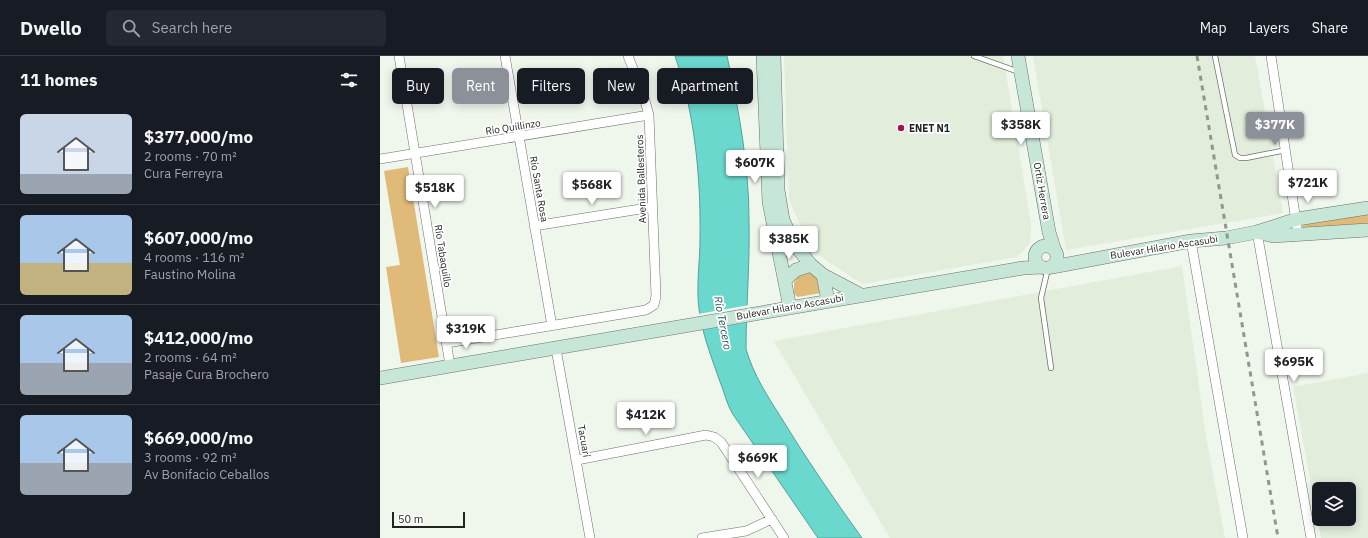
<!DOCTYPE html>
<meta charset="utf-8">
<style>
body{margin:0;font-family:"IBM Plex Sans",sans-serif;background:#242831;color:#f1f3f6;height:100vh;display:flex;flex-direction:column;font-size:15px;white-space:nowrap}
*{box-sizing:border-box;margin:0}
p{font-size:13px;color:#9ea1a6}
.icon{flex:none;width:22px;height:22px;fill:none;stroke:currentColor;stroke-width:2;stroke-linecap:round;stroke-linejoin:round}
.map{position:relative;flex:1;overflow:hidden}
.sheet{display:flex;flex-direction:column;background:#171b24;width:380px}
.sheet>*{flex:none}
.banner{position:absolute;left:12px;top:12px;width:380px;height:36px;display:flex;gap:8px}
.fabs{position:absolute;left:932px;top:426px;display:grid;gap:8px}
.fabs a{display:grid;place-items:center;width:44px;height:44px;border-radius:6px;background:#171b24;box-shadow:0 2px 10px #0003;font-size:20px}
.scale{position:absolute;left:12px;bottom:10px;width:73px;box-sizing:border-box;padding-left:4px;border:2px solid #222421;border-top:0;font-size:11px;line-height:14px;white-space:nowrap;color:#222421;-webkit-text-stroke:3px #fff;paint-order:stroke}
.price{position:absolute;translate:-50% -34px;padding:0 9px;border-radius:4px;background:#fff;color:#222;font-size:13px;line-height:26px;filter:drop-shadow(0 1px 2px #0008)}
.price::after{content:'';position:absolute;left:50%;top:24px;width:12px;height:9px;margin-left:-6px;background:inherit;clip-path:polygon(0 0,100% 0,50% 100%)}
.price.current{background:#8c9099;color:#fff}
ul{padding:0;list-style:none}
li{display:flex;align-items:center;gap:12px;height:100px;padding:0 20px}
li+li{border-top:1px solid #363941}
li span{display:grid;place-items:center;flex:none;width:112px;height:80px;border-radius:6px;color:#555}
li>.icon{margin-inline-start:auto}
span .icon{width:48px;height:48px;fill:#fffc;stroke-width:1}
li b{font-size:17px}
h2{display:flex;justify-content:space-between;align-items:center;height:48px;padding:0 20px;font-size:17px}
.chip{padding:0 14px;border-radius:6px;background:#171b24;box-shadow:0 2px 10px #0003;font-size:14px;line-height:36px}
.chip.current{background:#8c9099;color:#fff}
header{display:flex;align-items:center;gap:24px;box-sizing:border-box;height:56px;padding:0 20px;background:#171b24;border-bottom:1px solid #363941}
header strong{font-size:19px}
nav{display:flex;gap:22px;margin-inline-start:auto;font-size:14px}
.search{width:280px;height:36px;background:#242831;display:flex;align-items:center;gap:10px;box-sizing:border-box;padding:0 14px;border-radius:6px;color:#9ea1a6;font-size:15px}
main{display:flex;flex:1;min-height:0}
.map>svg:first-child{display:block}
.built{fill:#e2eddc;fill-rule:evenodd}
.green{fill:#dfba79}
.water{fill:#6bd8ce;stroke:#55a29a}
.pier{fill:#eff6ec}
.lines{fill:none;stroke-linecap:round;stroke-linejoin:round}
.lane-casing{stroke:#6c7168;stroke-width:6}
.street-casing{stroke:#6c7168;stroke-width:10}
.secondary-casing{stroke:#6c7168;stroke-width:14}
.lane{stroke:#fff;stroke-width:4.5}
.street{stroke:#fff;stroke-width:9}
.secondary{stroke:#c6e7d8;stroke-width:13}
.rail{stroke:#91968f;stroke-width:3;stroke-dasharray:5 5;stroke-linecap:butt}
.poi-dot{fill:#a41355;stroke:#fff;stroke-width:1.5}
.labels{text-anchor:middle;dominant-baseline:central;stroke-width:3.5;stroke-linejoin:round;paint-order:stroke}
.street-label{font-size:10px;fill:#222421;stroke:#fff}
.poi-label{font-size:10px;font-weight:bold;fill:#222421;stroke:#fff;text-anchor:start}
.water-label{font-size:11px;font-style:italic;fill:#265652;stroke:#fff}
</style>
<header>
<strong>Dwello</strong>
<div class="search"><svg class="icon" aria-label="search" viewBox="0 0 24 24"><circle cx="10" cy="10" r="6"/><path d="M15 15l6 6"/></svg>Search here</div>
<nav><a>Map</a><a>Layers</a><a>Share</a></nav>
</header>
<main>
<section class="sheet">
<h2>11 homes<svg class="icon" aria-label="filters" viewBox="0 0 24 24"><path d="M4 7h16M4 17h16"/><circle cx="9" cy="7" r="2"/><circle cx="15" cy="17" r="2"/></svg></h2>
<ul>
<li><span style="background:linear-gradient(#c9d6e8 75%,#9aa5b1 0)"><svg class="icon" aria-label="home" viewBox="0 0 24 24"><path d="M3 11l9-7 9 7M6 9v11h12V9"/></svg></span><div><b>$377,000/mo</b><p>2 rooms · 70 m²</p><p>Cura Ferreyra</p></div></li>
<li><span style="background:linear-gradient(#a9c7e8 60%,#c2b280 0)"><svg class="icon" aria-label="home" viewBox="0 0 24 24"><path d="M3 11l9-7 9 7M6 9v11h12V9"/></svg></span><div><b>$607,000/mo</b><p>4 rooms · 116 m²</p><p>Faustino Molina</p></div></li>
<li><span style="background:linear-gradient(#a9c7e8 60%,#9aa5b1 0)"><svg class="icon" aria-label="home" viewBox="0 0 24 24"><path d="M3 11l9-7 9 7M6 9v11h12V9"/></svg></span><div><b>$412,000/mo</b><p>2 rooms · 64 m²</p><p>Pasaje Cura Brochero</p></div></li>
<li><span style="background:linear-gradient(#a9c7e8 60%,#9aa5b1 0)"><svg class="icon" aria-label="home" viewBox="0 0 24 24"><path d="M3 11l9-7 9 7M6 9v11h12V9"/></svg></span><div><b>$669,000/mo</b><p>3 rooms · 92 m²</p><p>Av Bonifacio Ceballos</p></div></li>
</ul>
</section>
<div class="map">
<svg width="988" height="482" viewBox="0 0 988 482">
<rect width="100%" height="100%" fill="#eff6ec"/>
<path class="built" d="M404,0H623L651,169L650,187L637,201L482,228L431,194L409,143Z
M653,0H875L903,157L686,194Z
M802,210L826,381L845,482H510L394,285Z
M988,317V482H941L913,331ZM939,433H969V463H939Z"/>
<path class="green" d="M28,111L59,301L21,307L6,211L20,209L4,115Z
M988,157V169L923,172L922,167Z
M429,216L438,220L441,237L418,241L414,238V227L420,218Z"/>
<path class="water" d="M295,0H347C359,55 369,109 369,165C370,208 366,250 366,293C373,318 388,341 402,363C427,404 454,443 482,482H438L352,357C346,346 344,335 339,323C331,300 322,277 319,253C316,230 320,206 320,183C321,122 315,58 295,0Z"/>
<path class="pier" d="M369,249L368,266L321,274L318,258Z"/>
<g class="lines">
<defs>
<path id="lane" d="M594,0L639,16
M835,0L855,99L860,102H866L906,94
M668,212L661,242L671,312"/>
<path id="street" d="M19,0L70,309
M125,0L172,270
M891,0L918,178
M0,103L269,59
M154,170L273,151
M877,176L931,482
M811,185L863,482
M67,287L266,254L274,249L276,240L269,59L262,35L248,0
M176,293L210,482
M197,404L326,379L334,381L341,386L404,482
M322,482L366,475L392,463"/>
<path id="secondary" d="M383,0L389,146L410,252
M394,0L398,134L403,164L415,189L431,209L443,219L448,245
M638,0L669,176L675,195
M877,176L893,180L988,174
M655 201a11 11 0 1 1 22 0a11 11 0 1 1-22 0Z
M672,211L811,185L846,182L877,176L917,163L988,152
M443,219L481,239
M405,224L416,214L431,209
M0,322L643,212L661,211"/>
</defs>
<use href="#lane" class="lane-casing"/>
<use href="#street" class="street-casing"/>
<use href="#secondary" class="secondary-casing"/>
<use href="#lane" class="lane"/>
<use href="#street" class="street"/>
<use href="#secondary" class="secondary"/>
<path class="rail" d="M817,0L898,482"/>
</g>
<circle class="poi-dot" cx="521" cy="72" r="4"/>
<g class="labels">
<g class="street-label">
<text transform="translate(133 71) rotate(-9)">Río Quillinzo</text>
<text transform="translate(261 123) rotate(-92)">Avenida Ballesteros</text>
<text transform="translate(159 133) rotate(80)">Río Santa Rosa</text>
<text transform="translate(662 135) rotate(80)">Ortiz Herrera</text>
<text transform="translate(784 191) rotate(-9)">Bulevar Hilario Ascasubi</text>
<text transform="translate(63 200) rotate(81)">Río Tabaquillo</text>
<text transform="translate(410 251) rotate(-10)">Bulevar Hilario Ascasubi</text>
<text transform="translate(204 385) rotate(80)">Tacuarí</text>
</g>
<g class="poi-label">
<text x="529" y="72">ENET N1</text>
</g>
<g class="water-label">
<text transform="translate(343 267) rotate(79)">Río Tercero</text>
</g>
</g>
</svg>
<div class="fabs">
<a><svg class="icon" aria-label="layers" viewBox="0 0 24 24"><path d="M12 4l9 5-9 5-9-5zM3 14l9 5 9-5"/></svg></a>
</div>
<div class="scale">50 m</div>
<b class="price" style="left:641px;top:90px">$358K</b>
<b class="price current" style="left:895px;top:90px">$377K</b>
<b class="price" style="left:375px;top:128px">$607K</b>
<b class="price" style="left:928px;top:148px">$721K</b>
<b class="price" style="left:212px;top:150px">$568K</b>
<b class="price" style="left:55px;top:153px">$518K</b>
<b class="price" style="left:409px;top:204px">$385K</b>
<b class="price" style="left:86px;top:294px">$319K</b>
<b class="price" style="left:914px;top:327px">$695K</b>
<b class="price" style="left:266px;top:380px">$412K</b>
<b class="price" style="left:378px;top:423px">$669K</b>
<div class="banner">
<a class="chip">Buy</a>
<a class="chip current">Rent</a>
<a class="chip">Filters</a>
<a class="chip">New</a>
<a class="chip">Apartment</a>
</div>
</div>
</main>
